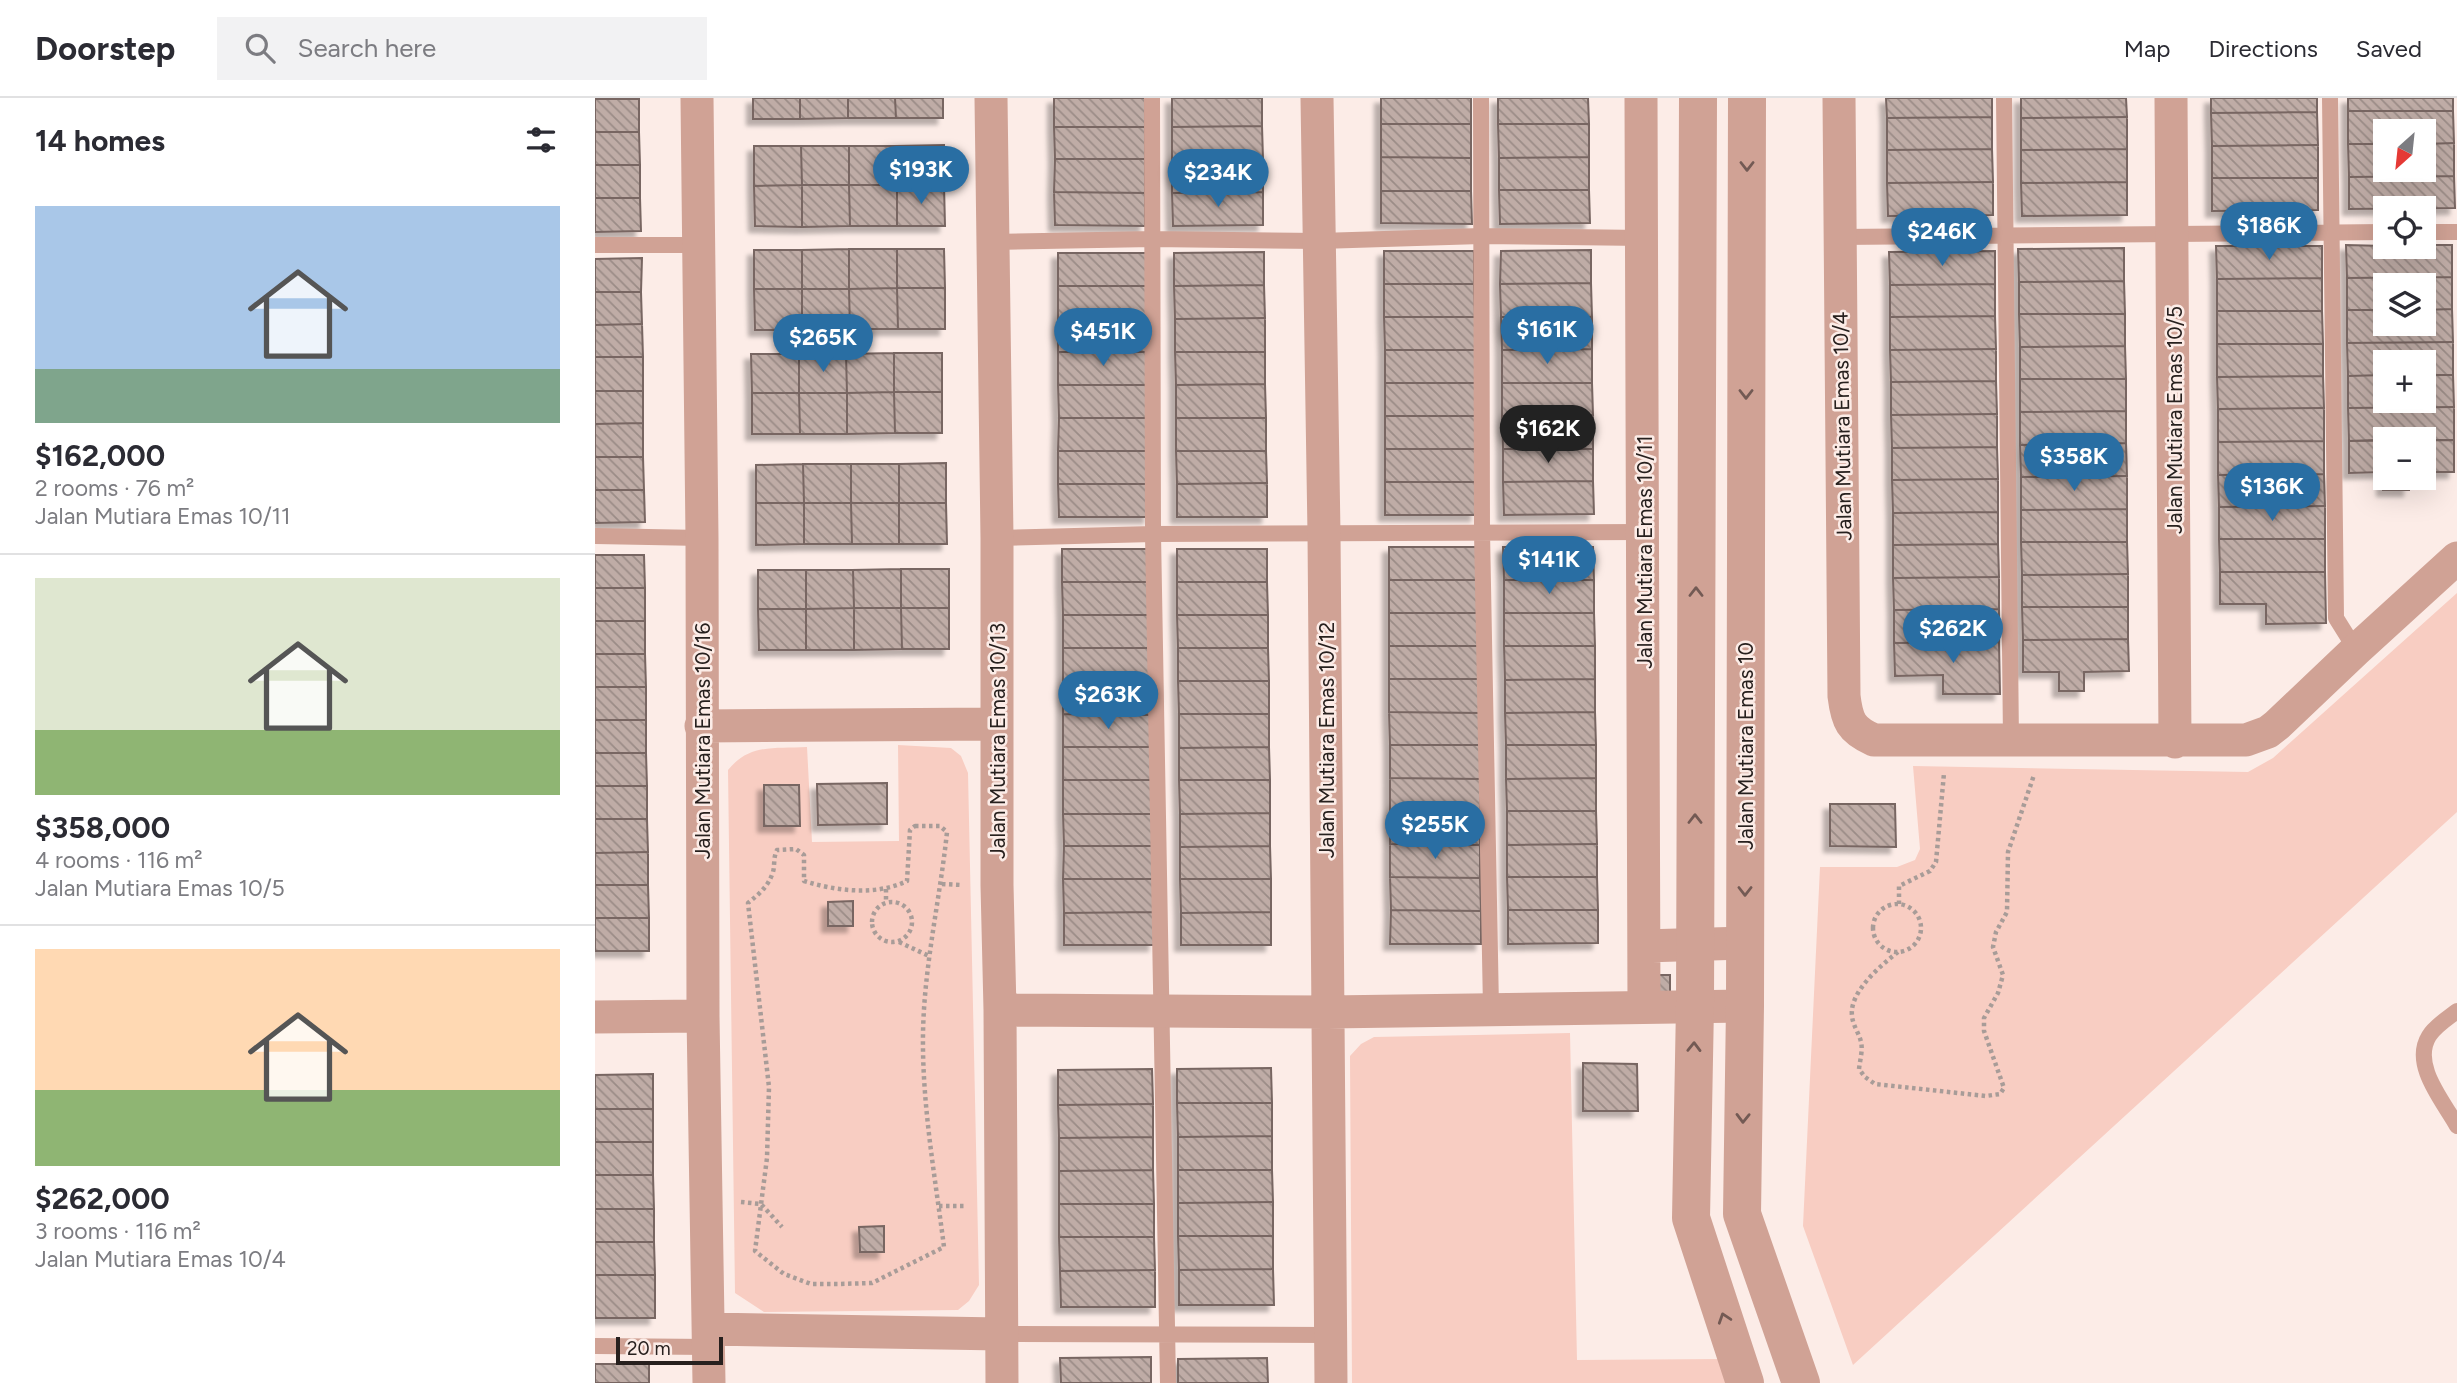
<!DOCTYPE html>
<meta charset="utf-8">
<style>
body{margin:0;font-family:Figtree,sans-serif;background:#f2f2f3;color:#2b2b33;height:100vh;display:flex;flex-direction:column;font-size:26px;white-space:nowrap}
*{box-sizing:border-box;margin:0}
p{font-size:23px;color:#7c7c81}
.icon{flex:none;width:38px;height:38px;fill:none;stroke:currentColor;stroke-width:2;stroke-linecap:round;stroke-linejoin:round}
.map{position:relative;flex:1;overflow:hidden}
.sheet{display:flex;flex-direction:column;background:#fff;width:595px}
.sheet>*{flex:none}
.needle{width:46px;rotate:207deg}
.buttons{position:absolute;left:1778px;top:21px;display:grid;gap:14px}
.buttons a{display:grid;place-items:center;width:63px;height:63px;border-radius:0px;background:#fff;box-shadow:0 7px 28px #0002;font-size:35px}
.scale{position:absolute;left:21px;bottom:18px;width:107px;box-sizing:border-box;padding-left:7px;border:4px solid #27201e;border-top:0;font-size:19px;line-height:24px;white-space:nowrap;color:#27201e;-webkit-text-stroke:5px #fcece7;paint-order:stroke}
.price{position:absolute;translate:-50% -60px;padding:0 16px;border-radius:24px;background:#296ea3;color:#fff;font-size:23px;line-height:46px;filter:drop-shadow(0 2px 4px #0008)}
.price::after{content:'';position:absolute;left:50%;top:42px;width:21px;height:16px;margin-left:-10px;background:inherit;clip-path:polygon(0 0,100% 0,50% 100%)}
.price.active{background:#222;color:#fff}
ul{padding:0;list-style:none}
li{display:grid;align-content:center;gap:14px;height:371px;padding:0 35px}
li+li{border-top:2px solid #e1e1e2}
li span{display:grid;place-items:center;height:217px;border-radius:0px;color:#555}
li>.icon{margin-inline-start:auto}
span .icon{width:126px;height:126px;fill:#fffc;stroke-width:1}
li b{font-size:30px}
h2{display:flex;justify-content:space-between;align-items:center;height:84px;padding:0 35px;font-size:30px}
header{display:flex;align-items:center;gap:42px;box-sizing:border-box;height:98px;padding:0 35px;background:#fff;border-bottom:2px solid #e1e1e2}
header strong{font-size:33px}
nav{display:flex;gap:38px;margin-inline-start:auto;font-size:24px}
.search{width:490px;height:63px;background:#f2f2f3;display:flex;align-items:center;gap:18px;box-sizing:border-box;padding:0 24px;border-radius:0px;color:#7c7c81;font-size:26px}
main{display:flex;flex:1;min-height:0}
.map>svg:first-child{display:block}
.green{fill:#f8cdc2}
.building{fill:url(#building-back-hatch);stroke:#786662;stroke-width:2;filter:url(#shadow)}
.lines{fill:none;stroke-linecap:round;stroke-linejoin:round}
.path{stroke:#a89c98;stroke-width:4.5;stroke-dasharray:3.5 3.5;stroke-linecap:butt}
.service{stroke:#d0a295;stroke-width:16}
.minor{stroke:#d0a295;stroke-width:33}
.tertiary{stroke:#d0a295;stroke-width:38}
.oneway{stroke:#735a54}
.labels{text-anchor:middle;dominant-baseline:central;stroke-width:5;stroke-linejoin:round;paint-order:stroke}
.street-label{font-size:21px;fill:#27201e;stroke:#fcece7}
</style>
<header>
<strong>Doorstep</strong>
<div class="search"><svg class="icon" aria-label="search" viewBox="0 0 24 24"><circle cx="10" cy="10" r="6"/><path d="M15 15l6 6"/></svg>Search here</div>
<nav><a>Map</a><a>Directions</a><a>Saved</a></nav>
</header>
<main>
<section class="sheet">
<h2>14 homes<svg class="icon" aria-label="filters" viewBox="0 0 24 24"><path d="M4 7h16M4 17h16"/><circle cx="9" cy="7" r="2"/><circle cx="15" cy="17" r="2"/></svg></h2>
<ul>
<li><span style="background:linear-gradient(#a9c7e8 75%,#7fa58c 0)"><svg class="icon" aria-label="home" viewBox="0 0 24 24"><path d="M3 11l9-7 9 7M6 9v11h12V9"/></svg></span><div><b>$162,000</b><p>2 rooms · 76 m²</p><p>Jalan Mutiara Emas 10/11</p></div></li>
<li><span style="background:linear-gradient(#dfe7d0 70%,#8fb573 0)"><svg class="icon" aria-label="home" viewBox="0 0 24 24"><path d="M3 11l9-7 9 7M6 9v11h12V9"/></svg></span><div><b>$358,000</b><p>4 rooms · 116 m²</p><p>Jalan Mutiara Emas 10/5</p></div></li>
<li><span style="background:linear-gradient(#ffd9b3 65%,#8fb573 0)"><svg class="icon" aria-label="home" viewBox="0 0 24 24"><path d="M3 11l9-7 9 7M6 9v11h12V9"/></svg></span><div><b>$262,000</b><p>3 rooms · 116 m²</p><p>Jalan Mutiara Emas 10/4</p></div></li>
</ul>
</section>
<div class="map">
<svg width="1862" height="1285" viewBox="0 0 1862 1285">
<defs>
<pattern id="building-back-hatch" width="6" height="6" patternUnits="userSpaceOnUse" patternTransform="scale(1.75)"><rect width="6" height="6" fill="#bfaca6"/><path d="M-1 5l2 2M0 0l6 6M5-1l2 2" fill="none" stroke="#9b8c87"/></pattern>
<filter id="shadow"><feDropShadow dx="-6" dy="6" stdDeviation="2" flood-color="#0004"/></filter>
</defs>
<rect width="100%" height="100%" fill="#fcece7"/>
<path class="green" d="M1862,495V714L1258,1267L1208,1128L1225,769H1302L1320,762L1325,751L1318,668L1653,674L1678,660Z
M303,647L356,650L366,658L373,675L384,1187L374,1203L363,1212L169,1214L140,1195L133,672C155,645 180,651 212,649L217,744L304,743Z
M975,935L982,1262L1127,1261L1133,1285H757L755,958L766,946L779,939Z"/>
<path class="building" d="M158,0H205V21H158Z
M205,0H253V20L205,21Z
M253,0H300L301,20H253Z
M300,0H348V20H301Z
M459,0H550V29H459Z
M577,0H667V28L577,29Z
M786,0H876V26H786Z
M903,0H993L994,26H903Z
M1291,0H1397V19L1292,20Z
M1426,0H1531L1532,19L1426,20Z
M1616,0H1722V14L1616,15Z
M1753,0H1858V13H1753Z
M0,1H44V34H0Z
M1753,13H1858L1859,45L1829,46V33H1790V46H1753Z
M1722,14L1723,47L1617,48L1616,15Z
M1397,19V51L1292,52V20Z
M1532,19V51L1426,52V20Z
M786,26H876V60L786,59Z
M903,26H994V59L904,60Z
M667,28L668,61H577V29Z
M459,29H550V61H460Z
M0,34H44L45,67H0Z
M1859,45V78L1754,79L1753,46H1790V72H1829V46Z
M349,47V87H302L301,48Z
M1723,47V80H1617V48Z
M159,48H206L207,87L159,88Z
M206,48H254V87H207Z
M254,48H301L302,87H254Z
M1397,51L1398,84L1292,85V52Z
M1532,51V84L1426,85V52Z
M786,59L876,60V93H786Z
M994,59V92H904V60Z
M460,61H550V95L459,94Z
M577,61H668V94L577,95Z
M0,67H45V100H0Z
M1859,78L1860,110L1754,111V79Z
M1617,80H1723V112L1617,113Z
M1398,84V117L1293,118L1292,85Z
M1532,84V117L1427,118L1426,85Z
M207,87V129L160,128L159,88Z
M207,87H254L255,128L207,129Z
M254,87H302V128H255Z
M302,87H349L350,128H302Z
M904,92H994L995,125L905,126Z
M786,93H876L877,126L786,125Z
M459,94L550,95V128L460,127Z
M668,94V127L578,128L577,95Z
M0,100H45L46,133L0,134Z
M1751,147L1829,149V147H1857V179L1752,180Z
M1621,148H1727V180L1622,181Z
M1529,150V183L1424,184L1423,151Z
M254,151H302V190L254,191Z
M254,151V191H207V152Z
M302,151H349L350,190H302Z
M159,152H207V191H159Z
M996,152V185L905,186L906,153Z
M789,153H879V186H789Z
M1400,153V186L1295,187L1294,154Z
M669,154V187L579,188V155Z
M463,155H553V188H463Z
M47,160L46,194H0V161Z
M1857,179V211L1829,212V187H1790V212H1752V180Z
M1727,180V213H1622V181Z
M1529,183L1530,216H1424V184Z
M996,185L997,219H906L905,186Z
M789,186H879L880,219H789Z
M1400,186V218L1295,219V187Z
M669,187L670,220L580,221L579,188Z
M463,188H553V221H463Z
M302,190L303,231H255L254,191Z
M302,190H350V231H303Z
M159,191H207V232H160Z
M207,191H254L255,231L207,232Z
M0,194H46L47,226L0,227Z
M1857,211L1858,244L1752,245V212H1790V226H1829V212Z
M1622,213H1727L1728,246H1622Z
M1424,216H1530V248L1425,249Z
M1400,218L1401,251L1295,252V219Z
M789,219H880V252H790Z
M906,219H997V251L907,252Z
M670,220V254H580V221Z
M463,221H553V254H463Z
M47,226L48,259H0V227Z
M1858,244V277H1829V264H1790V277L1753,278L1752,245Z
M1622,246H1728V278L1622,279Z
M1530,248L1531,281H1425V249Z
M997,251V285H907V252Z
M1401,251V283L1296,284L1295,252Z
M790,252H880V285H790Z
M463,254H553V287H463Z
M580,254H670V286L581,287Z
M299,255V294L252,295L251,256Z
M299,255H347V294H299Z
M156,256H204V295H157Z
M204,256H251L252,295H204Z
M0,259H48V293H0Z
M1790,277V303H1829V277H1858L1859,309L1753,310V278Z
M1728,278L1729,310L1623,311L1622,279Z
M1425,281H1531V313L1425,314Z
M1401,283L1402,316L1296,317V284Z
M790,285H880V318H790Z
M907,285H997L998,317L907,318Z
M670,286L671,320H581V287Z
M463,287H553L554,320H464Z
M0,293H48V325L0,326Z
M299,294L300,335L252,336V295Z
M299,294H347V335H300Z
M157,295H204L205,336H157Z
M204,295H252V336H205Z
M1859,309V342L1754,343L1753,310Z
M1729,310V343L1623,344V311Z
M1531,313V345L1425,347V314Z
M1402,316V349L1297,350L1296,317Z
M998,317V351H908L907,318Z
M790,318H880V351H790Z
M464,320H554V353H463Z
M581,320H671V353H581Z
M48,325V359H0V326Z
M1790,342V380H1814V392H1788V374L1754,375V343Z
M1829,342H1859V374H1829Z
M1729,343V376L1623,377V344Z
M1531,345L1532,378L1426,379L1425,347Z
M1402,349L1403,381L1297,382V350Z
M790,351H880V384H790Z
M908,351H998V383L908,384Z
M463,353H554V386H463Z
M581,353H671L672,385L582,386Z
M0,359H48L49,392H0Z
M351,365V405H304V366Z
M208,366L209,405H161V367Z
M208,366H256V405H209Z
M256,366H304V405H256Z
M1729,376L1730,408L1624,409L1623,377Z
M1532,378V411L1426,412V379Z
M1403,381V414L1298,415L1297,382Z
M998,383L999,416L909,417L908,384Z
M790,384H880L881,417H790Z
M672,385V419H582V386Z
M463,386H554V419H464Z
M0,392H49L50,424L0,425Z
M161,405H209V446L161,447Z
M209,405H256L257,446H209Z
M256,405H304V446H257Z
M304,405H351L352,446H304Z
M1730,408V441H1624V409Z
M1532,411V444H1426V412Z
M1403,414V446L1298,447V415Z
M1624,441H1730V474H1625Z
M1426,444H1532L1533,476L1427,477Z
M1403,446L1404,479L1298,480V447Z
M794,449H884V482H794Z
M908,449H998L999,482H909Z
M467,451H558V484H467Z
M582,451H672V484H582Z
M0,457H49L50,490H0Z
M306,471V510H259L258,472Z
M306,471H354V510H306Z
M163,472H211V511H163Z
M211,472H258L259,510L211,511Z
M1625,474H1730L1731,525L1671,526V506H1625Z
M1533,476V509H1427V477Z
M1404,479V511L1299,512L1298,480Z
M794,482H884V515H794Z
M909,482H999V515H909Z
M467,484H558V517H468Z
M582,484H672L673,517H582Z
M0,490H50V523H0Z
M1427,509H1533V541L1428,542Z
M259,510H306L307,551L259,552Z
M259,510V552H211V511Z
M306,510H354V551H307Z
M163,511H211V552H164Z
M1404,511V544L1299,545V512Z
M794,515H884L885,548H794Z
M909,515H999L1000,548H909Z
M468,517H558V550H468Z
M582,517H673V550H583Z
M0,523H50V556H0Z
M1533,541L1534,573L1489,574V593H1464V574H1428V542Z
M1404,544L1405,596H1348V577L1300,578L1299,545Z
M794,548H885V581H794Z
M909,548H1000V581L910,582Z
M468,550H558V583H468Z
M583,550H673L674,583H583Z
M0,556H50L51,589H0Z
M794,581H885V615L794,614Z
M1000,581V614L910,615V582Z
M468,583H558V617L468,616Z
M583,583H674V616H584Z
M0,589H51V622H0Z
M794,614L885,615V647H795Z
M1000,614L1001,647H911L910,615Z
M468,616L558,617V649H468Z
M584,616H674V649L584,650Z
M0,622H51V655H0Z
M795,647H885V681L795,680Z
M911,647H1001V680L911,681Z
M468,649H558V682H468Z
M674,649L675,682H584V650Z
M0,655H51L52,688H0Z
M795,680L885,681V713H795Z
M1001,680V713H912L911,681Z
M468,682H558L559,716H468Z
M584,682H675V715L585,716Z
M292,685V726L223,727L222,686Z
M169,687H204L205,728H169Z
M0,688H52V721H0Z
M1235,706H1300L1301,749L1235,748Z
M795,713H885V747L795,746Z
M912,713H1001L1002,746L912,747Z
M675,715V748L585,749V716Z
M468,716H559V748H469Z
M0,721H52L53,754L0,755Z
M795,746L885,747V780L795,779Z
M1002,746V779H912V747Z
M469,748H559V781H468Z
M675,748L676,781H585V749Z
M53,754V787H0V755Z
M795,779L885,780L886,813L796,812Z
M912,779H1002L1003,812H913Z
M468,781H559V814L469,815Z
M585,781H676V814L586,815Z
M0,787H53L54,820H0Z
M258,803V828H233V804Z
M796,812L886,813V846H795Z
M913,812H1003V845L913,846Z
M559,814V847H469V815Z
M676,814V847H586V815Z
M0,820H54V853H0Z
M1056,877H1075V894H1057Z
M988,965L1042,966L1043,1013H988Z
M676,970L677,1005H582V971Z
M557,971L558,1006L463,1007V972Z
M58,976V1011H0V977Z
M582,1005H677V1038L583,1039Z
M558,1006V1039L464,1040L463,1007Z
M0,1011H58V1044H0Z
M677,1038V1072H583V1039Z
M558,1039V1072L464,1073V1040Z
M0,1044H58V1077H0Z
M558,1072L559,1106H464V1073Z
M583,1072H677L678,1104L583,1105Z
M0,1077H58L59,1111H0Z
M678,1104V1138H583V1105Z
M464,1106H559V1139H464Z
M0,1111H59V1144H0Z
M289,1128V1154H265L264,1129Z
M583,1138H678V1171L584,1172Z
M464,1139H559L560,1172L465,1173Z
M0,1144H59L60,1177H0Z
M678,1171L679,1207H584V1172Z
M560,1172V1209H466L465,1173Z
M0,1177H60V1220H0Z
M556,1259V1285H466L465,1260Z
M672,1260L673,1285H583V1261Z
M0,1266H54V1285H0Z"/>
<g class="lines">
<path class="path" d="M320,728H345L352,734C345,801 329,868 328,936C327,1007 340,1078 349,1149L277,1185L243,1186H216L189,1176L160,1153L172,1060L174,989L153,805C164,796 173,789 178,774C180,767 178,760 182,752L201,751L209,757V783C241,793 281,798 312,783L315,732Z
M347,786L367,787
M291,791V805
M277 824a20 20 0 1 1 40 0a20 20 0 1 1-40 0Z
M1278 830a24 24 0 1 1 48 0a24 24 0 1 1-48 0Z
M1304,806V788L1335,773L1341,764L1349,675
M304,844L334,858
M1303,854C1286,867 1254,894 1257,918C1258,928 1264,935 1266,944C1268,952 1265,962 1264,971L1270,979L1280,986L1391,998L1405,996L1409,990L1389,933V920L1403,895L1408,877L1398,849L1401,834L1412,814L1413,754L1439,677
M146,1104L166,1106L187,1129
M344,1108H371"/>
<path class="service" d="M557,0L558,436L573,1285
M886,0L887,434L896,910
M1409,0L1416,642
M1735,0L1741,520L1761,552
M1829,134H1862
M1245,139L1790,134
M398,144L557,141L725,143L886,138L1049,140
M0,147H104
M0,438L107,440
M402,440L558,436L1049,434
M1862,913C1853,920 1840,928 1834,938C1816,967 1849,1004 1862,1028
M406,1236L735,1237
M0,1248L114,1249"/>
<path class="minor" d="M102,0L107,440L108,918L114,1285
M396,0L402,440V787L405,912L407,1285
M722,0L729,436L736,1285
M1046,0L1049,908
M1244,0L1249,598C1252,623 1256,632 1279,642H1651L1673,634L1682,627L1761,552L1862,460
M1576,0L1580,644
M106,628L402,626
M1049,848L1150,845
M405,912L733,914L1150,908
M0,919L108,918
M114,1231L406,1236"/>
<path class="tertiary" d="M1103,0L1100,908L1096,1120L1150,1285
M1152,0L1150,908L1147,1116L1206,1285"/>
</g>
<defs><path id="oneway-chevron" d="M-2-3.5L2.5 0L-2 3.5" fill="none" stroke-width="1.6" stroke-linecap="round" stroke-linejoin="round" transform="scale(1.75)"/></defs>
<g class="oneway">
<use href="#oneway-chevron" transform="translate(1152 68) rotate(90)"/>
<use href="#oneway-chevron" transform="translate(1151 296) rotate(90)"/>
<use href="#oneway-chevron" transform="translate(1101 494) rotate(-90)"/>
<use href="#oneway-chevron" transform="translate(1100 721) rotate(-90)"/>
<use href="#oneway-chevron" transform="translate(1150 793) rotate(90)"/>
<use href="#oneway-chevron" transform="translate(1099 949) rotate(-89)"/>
<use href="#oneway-chevron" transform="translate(1148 1020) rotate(91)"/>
<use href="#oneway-chevron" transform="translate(1129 1220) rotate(-108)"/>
</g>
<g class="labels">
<g class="street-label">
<text transform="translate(1579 322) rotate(-90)">Jalan Mutiara Emas 10/5</text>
<text transform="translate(1247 328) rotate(-91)">Jalan Mutiara Emas 10/4</text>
<text transform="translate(1049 454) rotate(-90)">Jalan Mutiara Emas 10/11</text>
<text transform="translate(731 642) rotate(-90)">Jalan Mutiara Emas 10/12</text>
<text transform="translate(107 643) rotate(-90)">Jalan Mutiara Emas 10/16</text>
<text transform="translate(402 643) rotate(-90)">Jalan Mutiara Emas 10/13</text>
<text transform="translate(1150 648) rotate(-90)">Jalan Mutiara Emas 10</text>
</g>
</g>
</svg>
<div class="buttons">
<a><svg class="needle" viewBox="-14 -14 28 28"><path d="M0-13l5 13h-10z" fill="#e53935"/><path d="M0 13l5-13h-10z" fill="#7c7c81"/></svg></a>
<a><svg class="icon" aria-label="locate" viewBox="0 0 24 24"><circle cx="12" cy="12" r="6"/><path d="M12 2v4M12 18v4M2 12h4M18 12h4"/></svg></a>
<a><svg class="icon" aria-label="layers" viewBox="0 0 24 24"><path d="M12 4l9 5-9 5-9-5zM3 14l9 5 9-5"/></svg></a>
<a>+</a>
<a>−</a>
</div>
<div class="scale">20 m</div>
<b class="price" style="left:326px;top:108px">$193K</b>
<b class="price" style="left:623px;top:111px">$234K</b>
<b class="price" style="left:1674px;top:164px">$186K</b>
<b class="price" style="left:1347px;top:170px">$246K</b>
<b class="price" style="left:952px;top:268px">$161K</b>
<b class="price" style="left:508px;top:270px">$451K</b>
<b class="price" style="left:228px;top:276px">$265K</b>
<b class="price active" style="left:953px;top:367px">$162K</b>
<b class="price" style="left:1479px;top:395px">$358K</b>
<b class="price" style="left:1677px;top:425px">$136K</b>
<b class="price" style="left:954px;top:498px">$141K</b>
<b class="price" style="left:1358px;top:567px">$262K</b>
<b class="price" style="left:513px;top:633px">$263K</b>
<b class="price" style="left:840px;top:763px">$255K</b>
</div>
</main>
